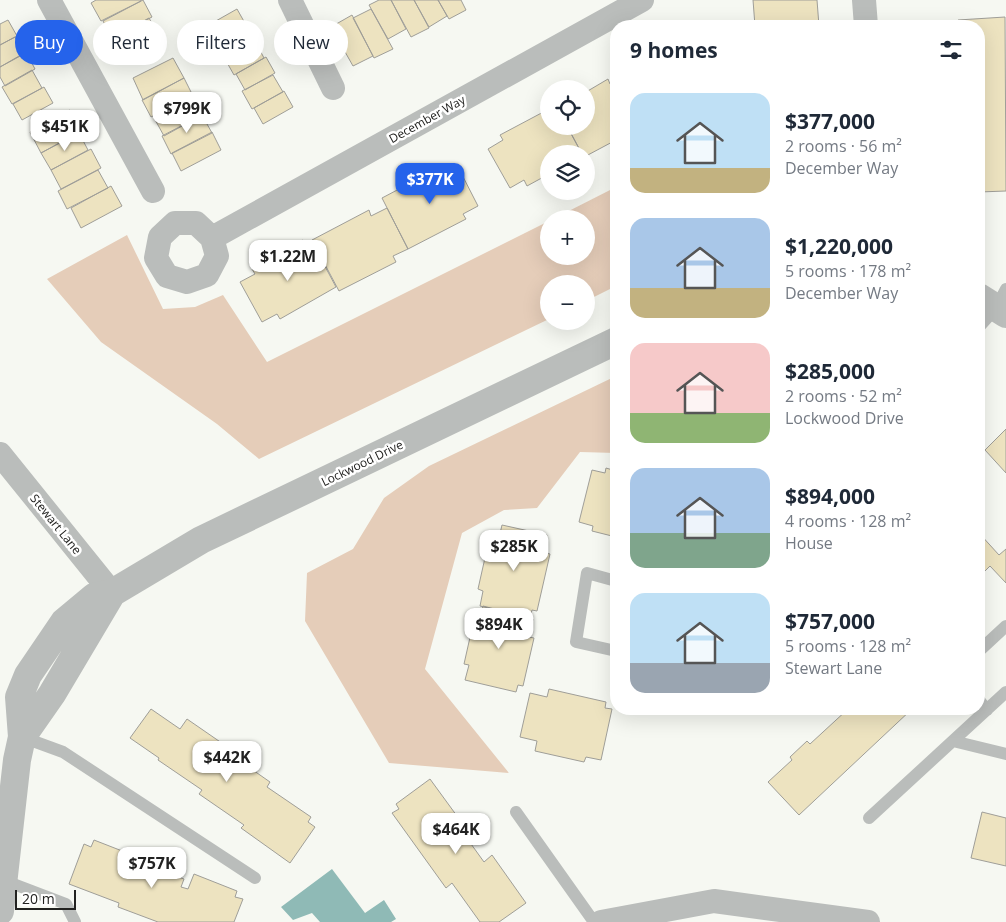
<!DOCTYPE html>
<meta charset="utf-8">
<style>
body{margin:0;font-family:"Open Sans",sans-serif;background:#f2f2f3;color:#1f2937;height:100vh;display:flex;flex-direction:column;font-size:19px;white-space:nowrap}
*{box-sizing:border-box;margin:0}
p{font-size:16px;color:#747a83}
.icon{flex:none;width:28px;height:28px;fill:none;stroke:currentColor;stroke-width:2;stroke-linecap:round;stroke-linejoin:round}
.map{position:relative;flex:1;overflow:hidden}
.sheet{position:absolute;left:610px;top:20px;width:375px;height:695px;display:flex;flex-direction:column;background:#fff;border-radius:20px;box-shadow:0 5px 20px #0002}
.sheet>*{flex:none}
.top-card{position:absolute;left:15px;top:20px;width:475px;height:45px;display:flex;gap:10px}
.buttons{position:absolute;left:540px;top:80px;display:grid;gap:10px}
.buttons a{display:grid;place-items:center;width:55px;height:55px;border-radius:50%;background:#fff;box-shadow:0 5px 20px #0002;font-size:25px}
.scale{position:absolute;left:15px;bottom:12px;width:61px;box-sizing:border-box;padding-left:5px;border:2px solid #222220;border-top:0;font-size:14px;line-height:18px;white-space:nowrap;color:#222220;-webkit-text-stroke:4px #fff;paint-order:stroke}
.price{position:absolute;translate:-50% -42px;padding:0 11px;border-radius:10px;background:#fff;color:#222;font-size:16px;line-height:32px;filter:drop-shadow(0 1px 2px #0008)}
.price::after{content:'';position:absolute;left:50%;top:30px;width:15px;height:11px;margin-left:-8px;background:inherit;clip-path:polygon(0 0,100% 0,50% 100%)}
.price.selected{background:#2563eb;color:#fff}
ul{padding:0;list-style:none}
li{display:flex;align-items:center;gap:15px;height:125px;padding:0 20px}
li span{display:grid;place-items:center;flex:none;width:140px;height:100px;border-radius:15px;color:#555}
li>.icon{margin-inline-start:auto}
span .icon{width:60px;height:60px;fill:#fffc;stroke-width:1}
li b{font-size:21px}
h2{display:flex;justify-content:space-between;align-items:center;height:60px;padding:0 20px;font-size:21px}
.tag{padding:0 18px;border-radius:22px;background:#fff;box-shadow:0 5px 20px #0002;font-size:18px;line-height:45px}
.tag.selected{background:#2563eb;color:#fff}
.map>svg:first-child{display:block}
.green{fill:#e5cdb9}
.water{fill:#8fbab6}
.building{fill:#ede3c0;stroke:#9f9e98}
.lines{fill:none;stroke-linecap:round;stroke-linejoin:round}
.service{stroke:#babdbb;stroke-width:12}
.minor{stroke:#babdbb;stroke-width:24}
.tertiary{stroke:#babdbb;stroke-width:28}
.labels{text-anchor:middle;dominant-baseline:central;stroke-width:5;stroke-linejoin:round;paint-order:stroke}
.street-label{font-size:12px;fill:#222220;stroke:#fff}
</style>
<div class="map">
<svg width="1006" height="922" viewBox="0 0 1006 922">
<rect width="100%" height="100%" fill="#f6f8f2"/>
<path class="green" d="M616,187V286L586,301V284H549V319L259,459L217,424L101,342L47,279L127,235L163,309L195,307L223,295L267,362L549,221V256H586V219H553Z
M616,376V453L580,452L537,508L504,510L462,533L425,669L509,773L389,763L305,621L307,573L353,549L384,498L429,466Z"/>
<path class="water" d="M332,869L365,913L384,900L396,919L391,922H320L312,913L293,920L281,907Z"/>
<path class="building" d="M96,0H141V1L101,21L91,3Z
M143,0L152,17L112,38L103,21Z
M379,0H391L406,29L388,39L369,5Z
M391,0H414L429,28L411,37Z
M414,0H438L447,16L429,27Z
M438,0H461L466,10L449,19Z
M753,0H817L819,26H755Z
M237,9L246,25L216,42L207,26Z
M371,9L393,49L374,58L353,18Z
M352,15L373,56L353,66L331,27Z
M1005,17L1006,191L979,192V26H958V20Z
M149,18L161,39L121,61L109,40Z
M8,20L17,36L0,45V24Z
M248,24L257,40L227,57L218,41Z
M15,37L24,54L0,67V45Z
M255,41L264,58L234,75L225,59Z
M26,52L35,69L5,86L0,77V67Z
M266,57L275,73L245,90L236,74Z
M173,58L184,78L143,100L133,78Z
M32,70L42,88L12,104L2,87Z
M273,75L283,92L252,109L242,91Z
M184,78L193,96L151,117L142,100Z
M608,79L610,84L616,81V140L586,156V154H582L567,126H586V92Z
M44,87L53,103L22,120L13,104Z
M284,91L293,107L263,124L254,108Z
M194,95L204,114L164,136L153,116Z
M549,109V126H567L582,154H549V174L527,186L524,180L510,188L488,149L503,140L500,135Z
M70,110L81,131L41,153L30,132Z
M202,115L212,133L171,154L162,136Z
M212,132L221,150L181,171L172,153Z
M79,133L88,150L51,170L41,153Z
M91,149L101,168L61,189L51,170Z
M457,165L478,206L463,214L466,219L408,249L382,198L439,168L442,173Z
M98,170L108,188L67,209L58,191Z
M111,186L122,206L81,228L71,208Z
M387,208L408,249L393,256L396,262L339,291L312,240L369,210L371,216Z
M303,240L306,246L312,242L336,287L280,319L277,314L262,322L240,282L255,274L252,269Z
M1006,429V473L985,450Z
M606,468L616,471V537L592,531L593,526L579,522L592,470L605,473Z
M502,525L547,535L543,552L550,554L537,611L532,610L530,618L480,606L483,591L478,589L489,540L498,542Z
M979,533L999,555L1006,549V583L990,566L979,577Z
M483,606L533,619L529,637L534,638L523,686L518,685L516,692L465,680L469,665L464,664L473,624L478,625Z
M549,689L606,702L605,708L612,709L601,760L586,757L584,762L535,751L537,741L520,737L530,693L547,697Z
M151,709L180,729L187,719L229,748L227,752L270,782L267,787L311,817L308,822L315,827L290,863L241,828L244,825L199,794L202,790L158,760L159,758L130,738Z
M848,709H912L799,815L768,782L792,760L790,757L807,741L810,744Z
M430,779L465,827L461,830L484,862L492,855L526,903L499,922H480L452,883L446,888L392,813L399,809L396,804Z
M982,812L1006,818V866L971,858Z
M94,840L135,856L133,860L184,879L181,887L188,889L194,874L237,891L235,897L243,899L234,922H158L118,907L119,903L69,884L84,844L91,847Z"/>
<g class="lines">
<path class="service" d="M979,327L996,308L1006,289
M616,581L587,573L576,642L616,651
M979,651L1006,626
M979,700L987,710
M22,737L63,752L255,878
M953,741L1006,754
M516,812L594,922
M869,818L1006,692
M3,880L66,904L75,922"/>
<path class="minor" d="M49,0L153,191
M290,0L333,88
M864,0L866,26
M175,223H196L212,238L217,256L207,275L187,282L167,276L156,258L160,237Z
M212,238L642,0
M0,454L112,593
M601,922L714,901L868,922"/>
<path class="tertiary" d="M979,297L1006,314
M22,737L52,694L112,593
M0,911L17,760L22,737L19,697L28,675L64,622L94,597L112,593L201,540L616,341"/>
</g>
<g class="labels">
<g class="street-label">
<text transform="translate(427 119) rotate(-29)">December Way</text>
<text transform="translate(362 463) rotate(-26)">Lockwood Drive</text>
<text transform="translate(56 524) rotate(51)">Stewart Lane</text>
</g>
</g>
</svg>
<div class="buttons">
<a><svg class="icon" aria-label="locate" viewBox="0 0 24 24"><circle cx="12" cy="12" r="6"/><path d="M12 2v4M12 18v4M2 12h4M18 12h4"/></svg></a>
<a><svg class="icon" aria-label="layers" viewBox="0 0 24 24"><path d="M12 4l9 5-9 5-9-5zM3 14l9 5 9-5"/></svg></a>
<a>+</a>
<a>−</a>
</div>
<div class="scale">20 m</div>
<b class="price" style="left:187px;top:134px">$799K</b>
<b class="price" style="left:65px;top:152px">$451K</b>
<b class="price selected" style="left:430px;top:205px">$377K</b>
<b class="price" style="left:288px;top:282px">$1.22M</b>
<b class="price" style="left:514px;top:572px">$285K</b>
<b class="price" style="left:499px;top:650px">$894K</b>
<b class="price" style="left:227px;top:783px">$442K</b>
<b class="price" style="left:456px;top:855px">$464K</b>
<b class="price" style="left:152px;top:889px">$757K</b>
<div class="top-card">
<a class="tag selected">Buy</a>
<a class="tag">Rent</a>
<a class="tag">Filters</a>
<a class="tag">New</a>
</div>
<section class="sheet">
<h2>9 homes<svg class="icon" aria-label="filters" viewBox="0 0 24 24"><path d="M4 7h16M4 17h16"/><circle cx="9" cy="7" r="2"/><circle cx="15" cy="17" r="2"/></svg></h2>
<ul>
<li><span style="background:linear-gradient(#bfe0f5 75%,#c2b280 0)"><svg class="icon" aria-label="home" viewBox="0 0 24 24"><path d="M3 11l9-7 9 7M6 9v11h12V9"/></svg></span><div><b>$377,000</b><p>2 rooms · 56 m²</p><p>December Way</p></div></li>
<li><span style="background:linear-gradient(#a9c7e8 70%,#c2b280 0)"><svg class="icon" aria-label="home" viewBox="0 0 24 24"><path d="M3 11l9-7 9 7M6 9v11h12V9"/></svg></span><div><b>$1,220,000</b><p>5 rooms · 178 m²</p><p>December Way</p></div></li>
<li><span style="background:linear-gradient(#f6c9c9 70%,#8fb573 0)"><svg class="icon" aria-label="home" viewBox="0 0 24 24"><path d="M3 11l9-7 9 7M6 9v11h12V9"/></svg></span><div><b>$285,000</b><p>2 rooms · 52 m²</p><p>Lockwood Drive</p></div></li>
<li><span style="background:linear-gradient(#a9c7e8 65%,#7fa58c 0)"><svg class="icon" aria-label="home" viewBox="0 0 24 24"><path d="M3 11l9-7 9 7M6 9v11h12V9"/></svg></span><div><b>$894,000</b><p>4 rooms · 128 m²</p><p>House</p></div></li>
<li><span style="background:linear-gradient(#bfe0f5 70%,#9aa5b1 0)"><svg class="icon" aria-label="home" viewBox="0 0 24 24"><path d="M3 11l9-7 9 7M6 9v11h12V9"/></svg></span><div><b>$757,000</b><p>5 rooms · 128 m²</p><p>Stewart Lane</p></div></li>
</ul>
</section>
</div>
